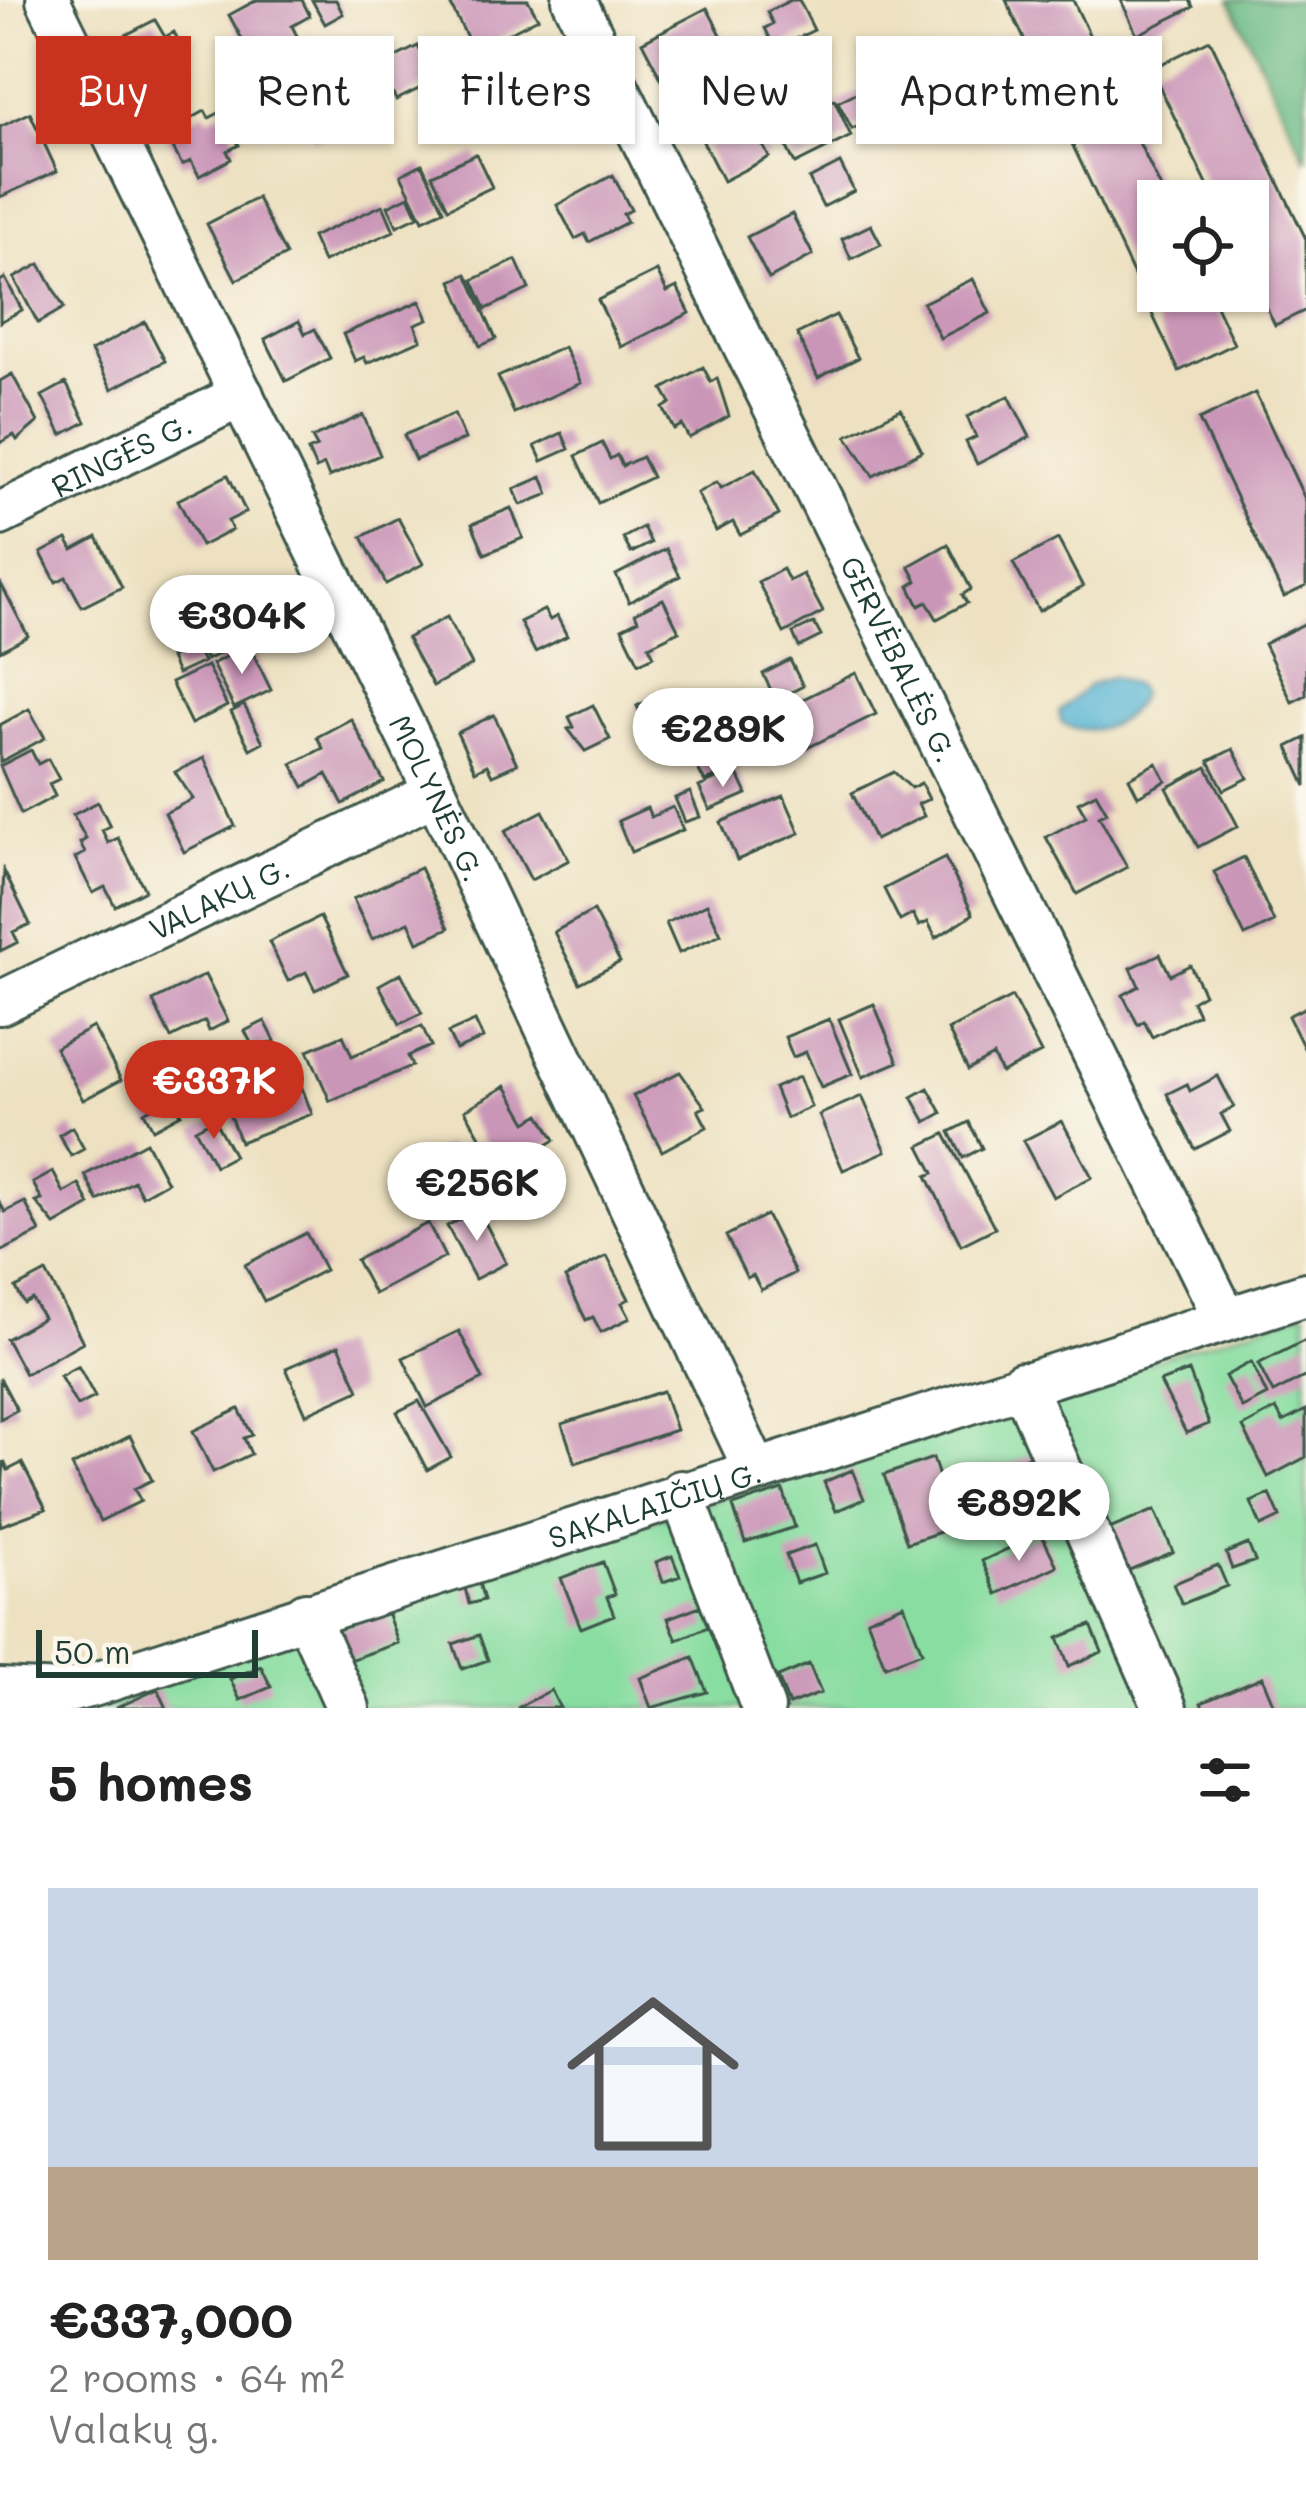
<!DOCTYPE html>
<meta charset="utf-8">
<style>
body{margin:0;font-family:Mali,sans-serif;background:#f2f2f2;color:#222;height:100vh;display:flex;flex-direction:column;font-size:45px;white-space:nowrap}
*{box-sizing:border-box;margin:0}
p{font-size:39px;color:#767676}
.icon{flex:none;width:66px;height:66px;fill:none;stroke:currentColor;stroke-width:2;stroke-linecap:round;stroke-linejoin:round}
.map{position:relative;height:1708px;overflow:hidden}
.side{display:flex;flex-direction:column;background:#fff;flex:1}
.side>*{flex:none}
.top-card{position:absolute;left:36px;top:36px;width:1236px;height:108px;display:flex;gap:24px}
.buttons{position:absolute;left:1137px;top:180px;display:grid;gap:24px}
.buttons a{display:grid;place-items:center;width:132px;height:132px;border-radius:0px;background:#fff;box-shadow:0 3px 9px #0004;font-size:60px}
.scale{position:absolute;left:36px;bottom:30px;width:222px;box-sizing:border-box;padding-left:12px;border:6px solid #1f3d34;border-top:0;font-size:33px;line-height:42px;white-space:nowrap;color:#1f3d34;-webkit-text-stroke:9px #fbf7ec;paint-order:stroke}
.price{position:absolute;translate:-50% -102px;padding:0 27px;border-radius:42px;background:#fff;color:#222;font-size:39px;line-height:78px;filter:drop-shadow(0 3px 6px #0008)}
.price::after{content:'';position:absolute;left:50%;top:72px;width:36px;height:27px;margin-left:-18px;background:inherit;clip-path:polygon(0 0,100% 0,50% 100%)}
.price.on{background:#c8321e;color:#fff}
ul{padding:0;list-style:none}
li{display:grid;align-content:center;gap:24px;height:636px;padding:0 48px}
li span{display:grid;place-items:center;height:372px;border-radius:0px;color:#555}
li>.icon{margin-inline-start:auto}
span .icon{width:216px;height:216px;fill:#fffc;stroke-width:1}
li b{font-size:51px}
h2{display:flex;justify-content:space-between;align-items:center;height:144px;padding:0 48px;font-size:51px}
.chip{padding:0 42px;border-radius:0px;background:#fff;box-shadow:0 3px 9px #0004;font-size:42px;line-height:108px}
.chip.on{background:#c8321e;color:#fff}
.map>svg:first-child{display:block}
.green{fill:#88dda1;stroke:#548d6a;stroke-width:3}
.forest{fill:#6ebc87;stroke:#467c5e;stroke-width:3}
.water{fill:#55b4d3;stroke:#3a7884;stroke-width:3}
.building{fill:#ca96b8}
.lines{fill:none;stroke-linecap:round;stroke-linejoin:round}
.minor-casing{stroke:#3e5649;stroke-width:48}
.minor{stroke:#fff;stroke-width:42}
.labels{text-anchor:middle;dominant-baseline:central;stroke-width:9;stroke-linejoin:round;paint-order:stroke}
.street-label{font-size:30px;fill:#1f3d34;stroke:#fbf7ec}
</style>
<div class="map">
<svg width="1306" height="1708" viewBox="0 0 1306 1708">
<rect width="100%" height="100%" fill="#fbf7ec"/>
<filter id="ink" filterUnits="userSpaceOnUse"><feTurbulence type="fractalNoise" baseFrequency=".00833" numOctaves="2"/><feDisplacementMap in="SourceGraphic" scale="24" xChannelSelector="R" yChannelSelector="G"/><feConvolveMatrix kernelMatrix="1 2 1 2 8 2 1 2 1" color-interpolation-filters="sRGB"/></filter>
<filter id="wash" filterUnits="userSpaceOnUse"><feTurbulence type="fractalNoise" baseFrequency=".004" numOctaves="4" result="noise"/><feDisplacementMap in="SourceGraphic" scale="48" xChannelSelector="R" yChannelSelector="G"/><feGaussianBlur stdDeviation="2.7" result="paint"/><feColorMatrix in="noise" values="0 0 0 0 0 0 0 0 0 0 0 0 0 0 0 0 0 1.4 0 .05"/><feComposite in="paint" operator="in"/></filter>
<g filter="url(#wash)">
<rect width="100%" height="100%" fill="#ede1c1"/>
<path class="green" d="M1306,1311V1708H65Z"/>
<path class="forest" d="M1230,0H1306V160Z"/>
<path class="water" d="M1112,677L1136,686L1140,694C1129,726 1088,740 1061,722L1059,712L1088,686Z"/>
<g id="blocks">
<path class="building" d="M257,0H302L310,16L292,26L300,42L256,65L229,15Z
M312,0H336L343,14L325,24Z
M448,0H528L538,18L474,51Z
M791,0H799L814,30L775,49L765,28L773,24L767,12Z
M1006,0H1073L1100,58L1045,84Z
M1121,0H1190L1193,7L1137,35Z
M707,8L729,50L664,84L642,42Z
M155,20L165,37L174,32L187,57L131,88L113,54L123,49L118,39Z
M1210,40L1306,239V310L1275,325L1248,269V201H1215L1151,69Z
M418,46L435,81L396,100L380,65Z
M324,58L334,78L294,99L284,80Z
M884,79L898,108L852,129L838,102Z
M350,80L367,112L315,139L299,107Z
M557,87L560,93L568,90L580,113L573,117L576,122L546,138L541,127L532,132L523,115L533,110L528,102Z
M1113,88L1167,201H1158V291H1209L1234,344L1179,371L1058,114Z
M834,99L851,136L795,164L777,127Z
M205,111L209,118L221,112L239,145L227,151L231,159L199,176L191,161L182,165L165,133Z
M30,113L57,171L0,197V127Z
M735,115L747,137L756,132L769,157L723,181L699,134Z
M476,154L492,187L448,208L432,175Z
M840,163L854,191L823,207L809,179Z
M422,164L444,210L423,220L401,175Z
M613,175L631,210L623,214L627,222L589,242L585,234L575,239L557,205Z
M409,196L418,216L397,226L388,206Z
M257,198L286,255L236,280L207,224Z
M383,205L394,231L323,262L312,237Z
M792,214L813,255L769,279L747,237Z
M871,225L881,244L851,259L842,239Z
M516,260L529,289L486,309L473,280Z
M40,264L64,308L38,323L14,278Z
M657,271L667,292L677,287L690,313L621,347L598,300Z
M467,274L496,339L480,346L452,281Z
M5,278L22,310L0,322V281Z
M973,279L990,313L940,338L923,303Z
M420,301L428,319L415,324L421,340L367,363L364,357L355,361L343,334Z
M836,315L858,358L818,378L797,334Z
M299,321L305,334L315,329L330,358L286,381L265,339Z
M145,322L165,361L112,389L91,351Z
M564,347L581,383L514,413L498,377Z
M703,367L711,382L717,378L729,416L689,438L682,425L674,429L663,408L671,403L663,389Z
M12,374L38,422L17,440L14,435L0,443V381Z
M66,383L86,422L62,435L42,396Z
M1255,393L1306,501V586L1284,597L1199,420Z
M1009,396L1030,437L977,464L966,442L976,437L967,417Z
M901,409L922,451L873,476L847,436Z
M454,414L465,439L415,460L404,435Z
M363,415L380,455L329,477L324,465L316,469L308,451L317,447L312,438Z
M562,433L569,449L542,461L535,446Z
M602,443L610,459L617,455L622,466L642,457L652,477L598,503L576,456Z
M755,470L779,515L740,535L733,522L716,531L697,493L717,482L721,488Z
M228,475L246,512L228,521L232,530L201,546L178,500Z
M542,477L549,494L521,505L514,489Z
M511,508L523,538L485,554L472,524Z
M398,518L423,564L386,584L362,537Z
M643,527L651,543L631,553L623,538Z
M97,537L122,587L82,607L66,577L56,582L41,553L67,539L73,550Z
M1058,539L1083,587L1039,611L1013,563Z
M948,544L971,589L962,595L967,603L937,619L927,602L919,606L909,586L917,581L909,566Z
M666,549L680,576L629,602L616,575Z
M783,569L789,581L803,574L823,612L784,633L758,582Z
M0,582L28,636L0,651Z
M200,596L226,650L206,660L179,606Z
M663,599L679,631L649,646L654,656L639,663L622,628L638,620L635,613Z
M544,610L550,620L557,616L567,636L535,652L520,622Z
M181,616L203,662L177,674L170,658L176,655L162,625Z
M447,617L472,665L433,686L407,638Z
M814,623L821,636L799,647L793,633Z
M1306,623V695L1292,702L1264,644Z
M249,645L271,690L234,708L212,664Z
M790,660L803,686L776,700L763,674Z
M207,666L227,706L191,724L171,683Z
M856,673L876,714L807,748L787,707Z
M651,699L660,717L646,724L637,706Z
M244,705L263,742L250,749L231,712Z
M593,705L610,739L585,751L568,729L574,727L569,717Z
M29,709L45,738L0,762V725Z
M494,715L517,764L492,775L487,765L475,771L457,733Z
M351,719L384,782L343,804L327,774L304,787L292,764L323,748L317,737Z
M733,727L740,740L749,736L759,754L705,782L688,750Z
M1306,738V786L1288,747Z
M1233,749L1248,778L1224,790L1209,761Z
M31,750L38,764L48,759L59,779L49,784L55,796L21,814L0,766Z
M204,758L235,826L184,852L165,813L193,799L175,772Z
M1157,763L1166,781L1138,796L1129,778Z
M1207,767L1238,826L1198,847L1167,788Z
M736,770L747,794L710,810L699,787Z
M894,772L911,788L921,783L929,799L918,804L924,816L875,840L852,793Z
M690,792L700,817L685,822L675,798Z
M1096,793L1107,812L1099,816L1127,867L1077,894L1046,837L1086,816L1078,802Z
M784,796L800,833L737,860L721,822Z
M98,802L110,826L102,830L108,843L118,838L145,890L115,906L105,887L93,893L75,858L85,853L80,843L86,839L73,815Z
M673,807L683,830L631,852L618,821L647,808L651,817Z
M543,811L569,860L531,880L505,831Z
M1244,857L1274,922L1245,936L1214,872Z
M945,858L973,914L936,938L928,922L919,926L913,914L900,921L884,889Z
M420,868L449,928L418,942L409,922L372,939L353,899Z
M4,871L30,924L13,932L18,942L0,951Z
M707,904L721,934L679,953L666,923Z
M593,911L620,962L580,983L554,932Z
M320,917L348,974L315,990L306,972L288,981L269,942Z
M1160,954L1170,975L1190,965L1204,994L1192,1001L1198,1014L1152,1037L1144,1021L1138,1025L1123,995L1139,986L1131,968Z
M401,973L422,1013L400,1024L379,985Z
M205,975L228,1021L209,1031L205,1021L171,1038L153,1001Z
M1012,997L1041,1053L1001,1073L993,1056L968,1070L948,1030Z
M874,1004L898,1062L863,1077L839,1019Z
M1306,1007V1052L1288,1016Z
M829,1019L852,1074L821,1087L806,1052L793,1057L785,1037Z
M265,1021L275,1041L255,1051L245,1031Z
M475,1021L483,1038L456,1050L448,1033Z
M422,1026L431,1046L408,1056L412,1066L330,1101L308,1050L343,1035L352,1056Z
M93,1027L121,1080L83,1100L55,1048Z
M680,1072L705,1107L698,1110L707,1127L662,1151L633,1096Z
M1218,1076L1234,1107L1221,1114L1230,1131L1195,1149L1167,1094L1187,1084L1190,1091Z
M799,1077L811,1107L786,1118L774,1088Z
M299,1080L312,1114L240,1142L227,1108Z
M506,1086L527,1122L540,1114L555,1140L527,1157L522,1148L495,1163L465,1110Z
M928,1088L942,1113L926,1122L912,1097Z
M862,1096L886,1151L843,1170L819,1115Z
M171,1097L181,1114L153,1129L144,1112Z
M214,1119L234,1156L215,1166L195,1129Z
M1062,1121L1092,1177L1053,1197L1023,1141Z
M969,1122L982,1148L963,1158L950,1132Z
M72,1127L84,1149L71,1156L59,1135Z
M945,1134L995,1228L961,1245L927,1176L934,1173L920,1146Z
M146,1142L167,1182L142,1196L134,1181L98,1201L85,1175Z
M447,1145L461,1170L479,1160L493,1186L446,1212L418,1161Z
M53,1172L64,1193L79,1184L90,1205L55,1225L36,1202L42,1200L33,1183Z
M25,1202L40,1232L0,1252V1203L5,1212Z
M478,1209L506,1263L475,1279L447,1226Z
M766,1215L795,1273L761,1290L753,1275L747,1278L726,1236Z
M428,1223L445,1257L374,1294L356,1260Z
M306,1233L325,1270L264,1301L245,1265Z
M607,1256L629,1299L622,1303L630,1318L601,1332L593,1317L586,1320L565,1278Z
M46,1272L83,1342L25,1374L6,1339L43,1318L32,1299L24,1303L16,1288Z
M459,1331L483,1379L427,1407L403,1358Z
M1306,1340V1376L1273,1393L1258,1364Z
M339,1345L359,1390L306,1414L286,1368Z
M1251,1362L1267,1395L1242,1408L1225,1376Z
M78,1366L95,1397L77,1406L60,1376Z
M1189,1371L1209,1424L1186,1433L1160,1382Z
M0,1378L17,1410L0,1419Z
M663,1391L676,1430L575,1463L562,1424Z
M419,1401L451,1457L427,1470L397,1412Z
M239,1409L252,1435L244,1438L251,1454L213,1472L193,1431Z
M1276,1409L1283,1422L1306,1410V1457L1268,1477L1243,1427Z
M130,1436L152,1480L134,1489L141,1501L100,1521L72,1466Z
M1032,1454L1045,1482L1016,1495L1003,1468Z
M933,1458L955,1527L907,1543L884,1475Z
M4,1461L8,1470L22,1463L46,1509L0,1526Z
M852,1470L864,1499L836,1511L824,1482Z
M783,1490L795,1527L745,1543L733,1506Z
M1270,1494L1280,1517L1261,1526L1251,1502Z
M1155,1510L1173,1552L1127,1571L1109,1529Z
M1041,1533L1057,1566L997,1594L982,1561Z
M1248,1544L1255,1561L1232,1569L1226,1553Z
M815,1545L825,1573L796,1583L786,1555Z
M672,1556L680,1576L663,1582L656,1562Z
M603,1562L615,1594L607,1597L614,1615L581,1628L561,1578Z
M1218,1565L1227,1586L1182,1604L1173,1584Z
M478,1580L484,1600L469,1604L464,1584Z
M904,1604L922,1652L885,1666L867,1619Z
M700,1606L708,1627L677,1640L668,1618Z
M387,1612L398,1643L341,1663L330,1632Z
M1091,1625L1102,1652L1069,1666L1058,1638Z
M479,1635L488,1660L462,1669L453,1644Z
M693,1657L707,1692L651,1708L640,1678Z
M809,1664L821,1693L789,1705L778,1677Z
M261,1666L271,1687L240,1700L230,1679Z
M1262,1677L1275,1708H1203L1201,1703Z
M158,1689L167,1708H116Z
M551,1690L560,1708H517Z"/>
</g>
</g>
<g filter="url(#ink)">
<use href="#blocks" fill-opacity="0" stroke="#3e5649" stroke-width="3"/>
<g class="lines">
<defs>
<g id="minor">
<path id="s1" d="M48,0L436,793L755,1469"/>
<path id="s2" d="M574,0L1225,1318"/>
<path id="s3" d="M0,514L242,395"/>
<path id="s4" d="M0,1003L436,793"/>
<path d="M1022,1383L1165,1708"/>
<path d="M681,1492L763,1708"/>
<path d="M306,1614L348,1708"/>
<path id="s5" d="M0,1690L61,1693L93,1685L1306,1294"/>
</g>
</defs>
<use href="#minor" class="minor-casing"/>
<use href="#minor" class="minor"/>
</g>
</g>
<g class="labels">
<g class="street-label">
<text stroke="none"><textPath href="#s3" startOffset="135">RINGĖS G.</textPath></text>
<text stroke="none"><textPath href="#s2" startOffset="735">GERVĖBALĖS G.</textPath></text>
<text stroke="none"><textPath href="#s1" startOffset="888">MOLYNĖS G.</textPath></text>
<text stroke="none"><textPath href="#s4" startOffset="243">VALAKŲ G.</textPath></text>
<text stroke="none"><textPath href="#s5" startOffset="684">SAKALAIČIŲ G.</textPath></text>
</g>
</g>
</svg>
<div class="buttons">
<a><svg class="icon" aria-label="locate" viewBox="0 0 24 24"><circle cx="12" cy="12" r="6"/><path d="M12 2v4M12 18v4M2 12h4M18 12h4"/></svg></a>
</div>
<div class="scale">50 m</div>
<b class="price" style="left:242px;top:677px">€304K</b>
<b class="price" style="left:723px;top:790px">€289K</b>
<b class="price on" style="left:214px;top:1142px">€337K</b>
<b class="price" style="left:477px;top:1244px">€256K</b>
<b class="price" style="left:1019px;top:1564px">€892K</b>
<div class="top-card">
<a class="chip on">Buy</a>
<a class="chip">Rent</a>
<a class="chip">Filters</a>
<a class="chip">New</a>
<a class="chip">Apartment</a>
</div>
</div>
<section class="side">
<h2>5 homes<svg class="icon" aria-label="filters" viewBox="0 0 24 24"><path d="M4 7h16M4 17h16"/><circle cx="9" cy="7" r="2"/><circle cx="15" cy="17" r="2"/></svg></h2>
<ul>
<li><span style="background:linear-gradient(#c9d6e8 75%,#b9a48a 0)"><svg class="icon" aria-label="home" viewBox="0 0 24 24"><path d="M3 11l9-7 9 7M6 9v11h12V9"/></svg></span><div><b>€337,000</b><p>2 rooms · 64 m²</p><p>Valakų g.</p></div></li>
</ul>
</section>
